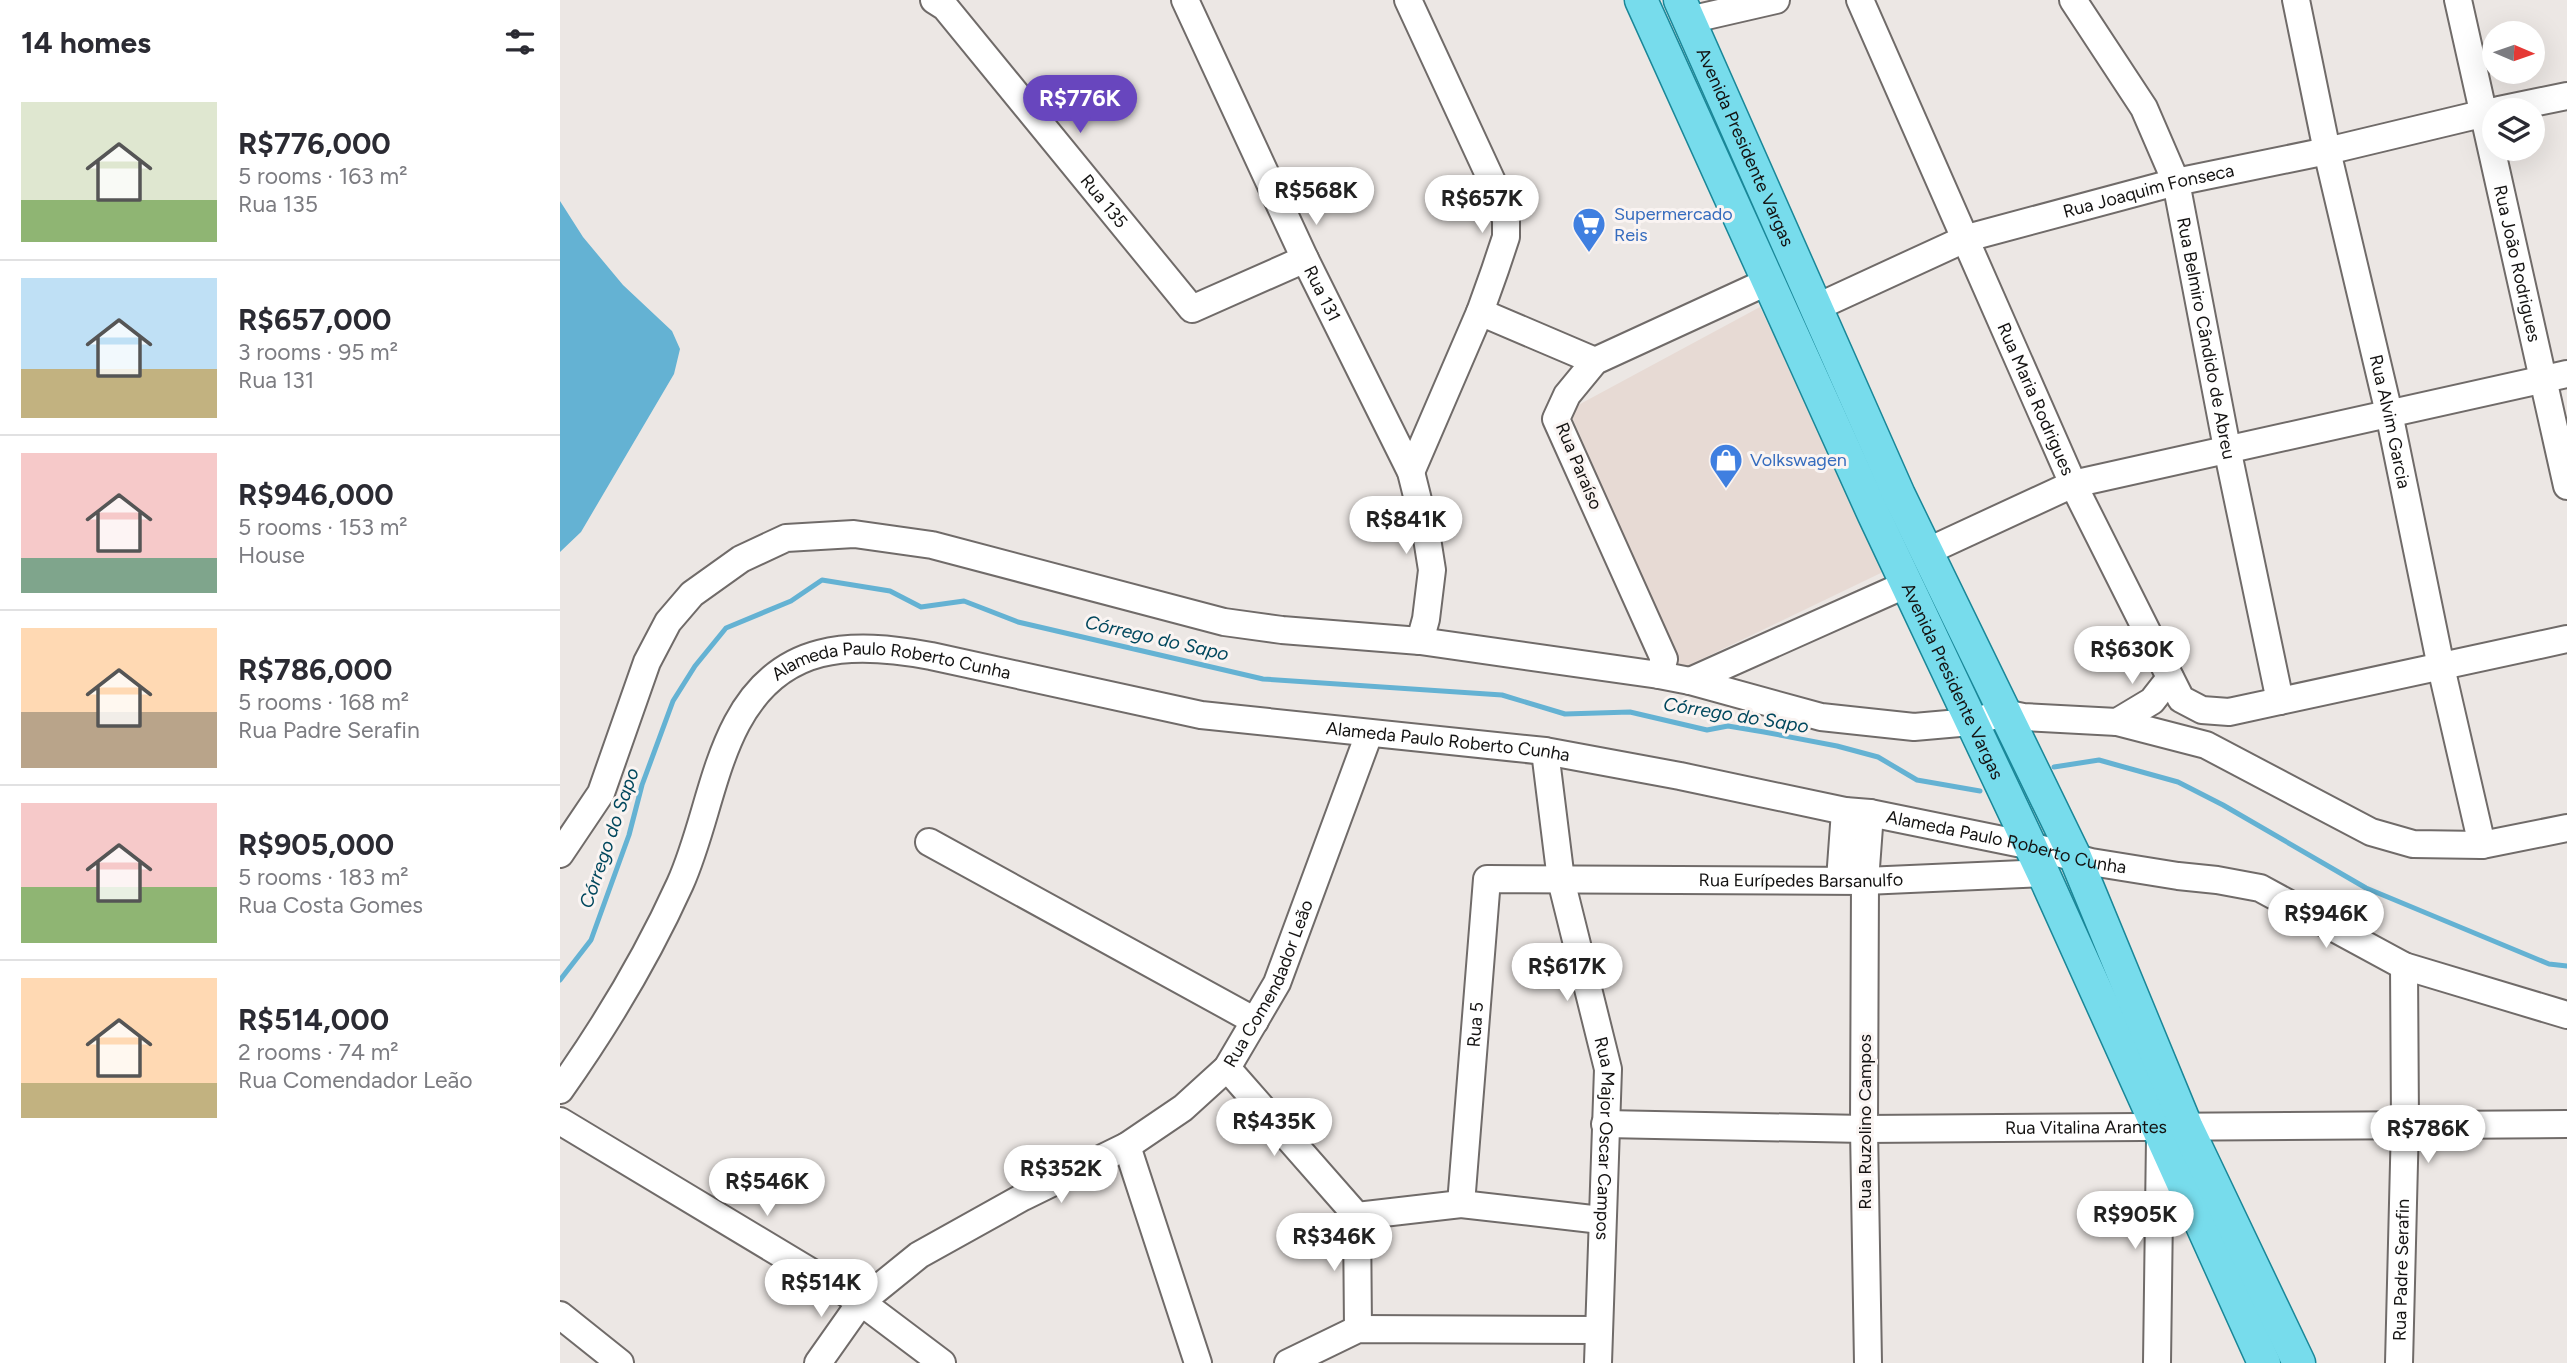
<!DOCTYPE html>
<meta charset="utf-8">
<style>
body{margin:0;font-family:Figtree,sans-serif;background:#f2f2f3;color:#2b2b33;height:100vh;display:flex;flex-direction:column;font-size:26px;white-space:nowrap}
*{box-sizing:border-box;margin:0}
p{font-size:23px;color:#7c7c81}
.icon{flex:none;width:38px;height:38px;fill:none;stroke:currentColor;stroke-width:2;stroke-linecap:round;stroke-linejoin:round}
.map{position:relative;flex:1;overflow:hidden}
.drawer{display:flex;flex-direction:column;background:#fff;width:560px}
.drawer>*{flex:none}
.needle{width:46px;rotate:92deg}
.tools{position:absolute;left:1922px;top:21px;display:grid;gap:14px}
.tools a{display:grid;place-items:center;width:63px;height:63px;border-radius:50%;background:#fff;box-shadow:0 7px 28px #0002;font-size:35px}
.price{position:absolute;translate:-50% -60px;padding:0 16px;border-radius:24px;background:#fff;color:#222;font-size:23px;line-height:46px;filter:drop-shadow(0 2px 4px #0008)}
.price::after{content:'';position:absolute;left:50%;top:42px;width:21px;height:16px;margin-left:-10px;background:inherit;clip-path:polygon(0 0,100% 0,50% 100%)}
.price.on{background:#6846be;color:#fff}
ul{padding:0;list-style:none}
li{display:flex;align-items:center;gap:21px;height:175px;padding:0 21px}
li+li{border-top:2px solid #e1e1e2}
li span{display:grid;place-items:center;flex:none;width:196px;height:140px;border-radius:0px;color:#555}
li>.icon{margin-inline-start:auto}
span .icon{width:84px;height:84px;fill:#fffc;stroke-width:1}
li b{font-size:30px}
h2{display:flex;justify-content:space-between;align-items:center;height:84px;padding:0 21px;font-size:30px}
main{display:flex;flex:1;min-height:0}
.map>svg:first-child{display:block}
.built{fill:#e7dad4}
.water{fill:#64b2d3}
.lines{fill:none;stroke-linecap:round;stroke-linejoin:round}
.stream{stroke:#64b2d3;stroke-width:5}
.minor-casing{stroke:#706b69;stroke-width:30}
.major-casing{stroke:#1a8798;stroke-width:35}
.minor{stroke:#fff;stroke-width:26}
.major{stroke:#77dcec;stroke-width:32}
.labels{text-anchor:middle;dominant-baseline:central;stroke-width:6;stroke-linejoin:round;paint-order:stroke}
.street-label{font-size:18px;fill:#141312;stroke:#faf4f2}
.shop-label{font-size:18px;fill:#366cbe;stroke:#faf4f2;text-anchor:start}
.water-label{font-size:19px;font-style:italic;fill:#00475d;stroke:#faf4f2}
</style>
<main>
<section class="drawer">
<h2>14 homes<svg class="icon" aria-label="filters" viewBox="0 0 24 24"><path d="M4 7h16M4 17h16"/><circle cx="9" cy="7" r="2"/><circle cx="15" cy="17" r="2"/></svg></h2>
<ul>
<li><span style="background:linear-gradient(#dfe7d0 70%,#8fb573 0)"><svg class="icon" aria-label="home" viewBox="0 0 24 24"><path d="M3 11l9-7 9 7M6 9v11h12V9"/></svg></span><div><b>R$776,000</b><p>5 rooms · 163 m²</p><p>Rua 135</p></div></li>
<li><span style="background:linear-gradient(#bfe0f5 65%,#c2b280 0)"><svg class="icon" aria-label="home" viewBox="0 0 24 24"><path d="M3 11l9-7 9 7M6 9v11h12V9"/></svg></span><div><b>R$657,000</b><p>3 rooms · 95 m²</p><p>Rua 131</p></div></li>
<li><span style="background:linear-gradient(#f6c9c9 75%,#7fa58c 0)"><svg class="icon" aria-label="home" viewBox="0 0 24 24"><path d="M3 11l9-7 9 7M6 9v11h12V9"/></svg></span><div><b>R$946,000</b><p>5 rooms · 153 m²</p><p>House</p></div></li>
<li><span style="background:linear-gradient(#ffd9b3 60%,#b9a48a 0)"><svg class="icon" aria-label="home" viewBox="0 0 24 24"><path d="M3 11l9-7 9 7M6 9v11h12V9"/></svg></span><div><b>R$786,000</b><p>5 rooms · 168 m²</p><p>Rua Padre Serafin</p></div></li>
<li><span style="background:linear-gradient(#f6c9c9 60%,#8fb573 0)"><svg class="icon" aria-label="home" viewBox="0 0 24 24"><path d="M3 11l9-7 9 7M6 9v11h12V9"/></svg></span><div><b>R$905,000</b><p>5 rooms · 183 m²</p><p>Rua Costa Gomes</p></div></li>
<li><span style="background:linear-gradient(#ffd9b3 75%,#c2b280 0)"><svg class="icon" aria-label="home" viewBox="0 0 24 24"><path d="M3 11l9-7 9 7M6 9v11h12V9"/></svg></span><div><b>R$514,000</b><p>2 rooms · 74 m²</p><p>Rua Comendador Leão</p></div></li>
</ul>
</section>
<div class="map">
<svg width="2007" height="1363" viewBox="0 0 2007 1363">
<rect width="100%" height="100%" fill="#ece7e4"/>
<path class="built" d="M1200,307L1325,571L1121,669L1009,410Z"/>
<path class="water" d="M0,201L23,237L63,285L112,331L120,349L114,374L21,532L0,552Z"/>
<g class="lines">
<path class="stream" d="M1494,767L1539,760L1618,782L1663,805L1806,888L1989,964L2007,966
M0,980L31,940L69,835L82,785L113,701L135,666L166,628L231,601L262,580L330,591L361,607L404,601L458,622L703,679L942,695L1005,714L1070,712L1147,730L1168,726L1204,732L1277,746L1318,757L1357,780L1420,791"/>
<defs>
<g id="minor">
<path id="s1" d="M374,0L385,7L632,309L745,259"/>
<path id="s2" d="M625,0L745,259L851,472L866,532L872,570L866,619L860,641"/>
<path d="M848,0L942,203L946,221V237L935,270L920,312L851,472"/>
<path id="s3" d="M1300,0L1513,484L1621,699L1642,710L1669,712L2007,639"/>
<path id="s4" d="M1513,0L1584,108L1616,182L1667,448L1720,701"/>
<path id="s5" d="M1736,0L1767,151L1829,413L1881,667L1922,845"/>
<path id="s6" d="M1898,0L2007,486"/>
<path d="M1129,20L1216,0"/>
<path d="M1939,110L2007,96"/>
<path id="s7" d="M1255,308L1407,238L1616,182L1767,151L1934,111"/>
<path d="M920,312L1035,361"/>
<path d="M1366,552L1513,484L2007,374"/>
<path d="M1099,675L1104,659L996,419L1007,395L1035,361L1209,281"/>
<path d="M1130,681L1347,584"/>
<path d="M1557,722L1592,701L1610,678"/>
<path id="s8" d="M985,751L1001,880L1048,1069L1038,1363"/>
<path d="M369,842L695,1021"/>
<path d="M0,854L41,793L87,662L108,622L132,594L181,559L226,538L294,534L372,545L664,622L722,630L860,641L1099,675L1130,681L1261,717L1354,727L1411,722L1444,713L1463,717L1557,722L1646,745L1811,832L1853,844L1922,845L2007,828"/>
<path d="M1280,880L1285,811"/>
<path d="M667,1068L797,1216L798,1329"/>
<path id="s9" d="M0,1090C46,1025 87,957 120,884C143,833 151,772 177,723C220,642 291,641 371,656L641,715L985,751L1120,776L1285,811L1310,813L1467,845L1531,862L1618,876L1657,880L1700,888L1844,966L2007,1015"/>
<path d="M0,1121L301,1302L382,1363"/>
<path id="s10" d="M1045,1124L1304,1129L2007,1124"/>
<path d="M567,1146L638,1363"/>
<path id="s11" d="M901,1204L927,879L1305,881L1483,873"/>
<path d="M797,1216L901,1204L1041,1220"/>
<path d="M0,1315L60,1363"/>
<path id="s12" d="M258,1363L301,1302L359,1255L463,1197L567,1146L623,1108L667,1068L717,983L809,734"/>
<path d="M728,1363L798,1329L1038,1330"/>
<path d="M1308,1363L1304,1129L1305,881L1310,813"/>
<path d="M1597,1363L1600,1138"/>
<path id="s13" d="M1839,1363L1845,1123L1844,966"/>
</g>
<g id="major">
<path id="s14" d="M1081,0L1314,515L1483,873L1704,1363"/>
<path id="s15" d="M1120,0L1339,495L1516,859L1627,1128L1739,1363"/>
</g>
</defs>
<use href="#minor" class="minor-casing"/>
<use href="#major" class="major-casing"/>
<use href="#minor" class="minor"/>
<use href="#major" class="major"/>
</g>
<defs>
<symbol id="supermarket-pin" viewBox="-11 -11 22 30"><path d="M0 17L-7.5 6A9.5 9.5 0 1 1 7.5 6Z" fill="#3f7fe0" stroke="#faf4f2"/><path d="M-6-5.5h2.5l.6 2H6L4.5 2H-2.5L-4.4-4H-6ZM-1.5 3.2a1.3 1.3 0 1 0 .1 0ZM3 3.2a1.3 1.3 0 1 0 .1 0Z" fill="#fff"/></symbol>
<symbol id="shop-pin" viewBox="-11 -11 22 30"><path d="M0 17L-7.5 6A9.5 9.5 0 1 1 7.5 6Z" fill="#3f7fe0" stroke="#faf4f2"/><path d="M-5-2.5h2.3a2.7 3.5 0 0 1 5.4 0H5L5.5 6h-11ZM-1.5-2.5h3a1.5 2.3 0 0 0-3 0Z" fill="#fff"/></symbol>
</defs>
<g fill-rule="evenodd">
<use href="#supermarket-pin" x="1010" y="205" width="38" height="52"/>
<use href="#shop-pin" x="1147" y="441" width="38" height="52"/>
</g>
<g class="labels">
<g class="street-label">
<text stroke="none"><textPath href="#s15" startOffset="161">Avenida Presidente Vargas</textPath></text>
<text stroke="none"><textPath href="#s7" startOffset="355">Rua Joaquim Fonseca</textPath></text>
<text stroke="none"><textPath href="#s1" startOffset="264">Rua 135</textPath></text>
<text stroke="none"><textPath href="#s6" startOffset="270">Rua João Rodrigues</textPath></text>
<text stroke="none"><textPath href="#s2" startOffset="324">Rua 131</textPath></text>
<text stroke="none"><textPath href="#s4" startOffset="369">Rua Belmiro Cândido de Abreu</textPath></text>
<text stroke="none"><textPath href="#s3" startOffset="436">Rua Maria Rodrigues</textPath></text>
<text stroke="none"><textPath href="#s5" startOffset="432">Rua Alvim Garcia</textPath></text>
<text transform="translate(1019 466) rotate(67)">Rua Paraíso</text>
<text stroke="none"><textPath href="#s9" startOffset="592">Alameda Paulo Roberto Cunha</textPath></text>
<text stroke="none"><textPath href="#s14" startOffset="749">Avenida Presidente Vargas</textPath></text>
<text stroke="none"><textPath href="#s9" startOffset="1158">Alameda Paulo Roberto Cunha</textPath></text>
<text stroke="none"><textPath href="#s9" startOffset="1726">Alameda Paulo Roberto Cunha</textPath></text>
<text stroke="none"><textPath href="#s11" startOffset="640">Rua Eurípedes Barsanulfo</textPath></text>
<text stroke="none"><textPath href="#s12" startOffset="606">Rua Comendador Leão</textPath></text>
<text stroke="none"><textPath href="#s11" startOffset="180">Rua 5</textPath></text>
<text transform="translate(1305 1122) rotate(-90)">Rua Ruzolino Campos</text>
<text stroke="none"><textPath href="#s10" startOffset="481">Rua Vitalina Arantes</textPath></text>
<text stroke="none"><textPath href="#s8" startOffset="394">Rua Major Oscar Campos</textPath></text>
<text stroke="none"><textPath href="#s13" startOffset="93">Rua Padre Serafin</textPath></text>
</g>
<g class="shop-label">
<text x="1054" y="214">Supermercado<tspan x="1054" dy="21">Reis</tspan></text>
<text x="1190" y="460">Volkswagen</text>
</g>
<g class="water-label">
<text transform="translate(597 638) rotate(13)">Córrego do Sapo</text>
<text transform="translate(1176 715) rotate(9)">Córrego do Sapo</text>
<text transform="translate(49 838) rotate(-71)">Córrego do Sapo</text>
</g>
</g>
</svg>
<div class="tools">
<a><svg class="needle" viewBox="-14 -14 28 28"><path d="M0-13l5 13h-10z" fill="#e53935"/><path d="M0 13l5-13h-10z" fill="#7c7c81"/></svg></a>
<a><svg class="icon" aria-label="layers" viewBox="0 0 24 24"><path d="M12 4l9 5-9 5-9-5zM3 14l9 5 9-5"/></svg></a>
</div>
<b class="price on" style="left:520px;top:135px">R$776K</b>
<b class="price" style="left:756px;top:227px">R$568K</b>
<b class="price" style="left:922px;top:235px">R$657K</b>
<b class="price" style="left:846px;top:556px">R$841K</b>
<b class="price" style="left:1572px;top:686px">R$630K</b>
<b class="price" style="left:1766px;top:950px">R$946K</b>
<b class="price" style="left:1007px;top:1003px">R$617K</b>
<b class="price" style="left:714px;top:1158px">R$435K</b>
<b class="price" style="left:1868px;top:1165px">R$786K</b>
<b class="price" style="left:501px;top:1205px">R$352K</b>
<b class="price" style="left:207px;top:1218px">R$546K</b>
<b class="price" style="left:1575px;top:1251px">R$905K</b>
<b class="price" style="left:774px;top:1273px">R$346K</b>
<b class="price" style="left:261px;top:1319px">R$514K</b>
</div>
</main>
